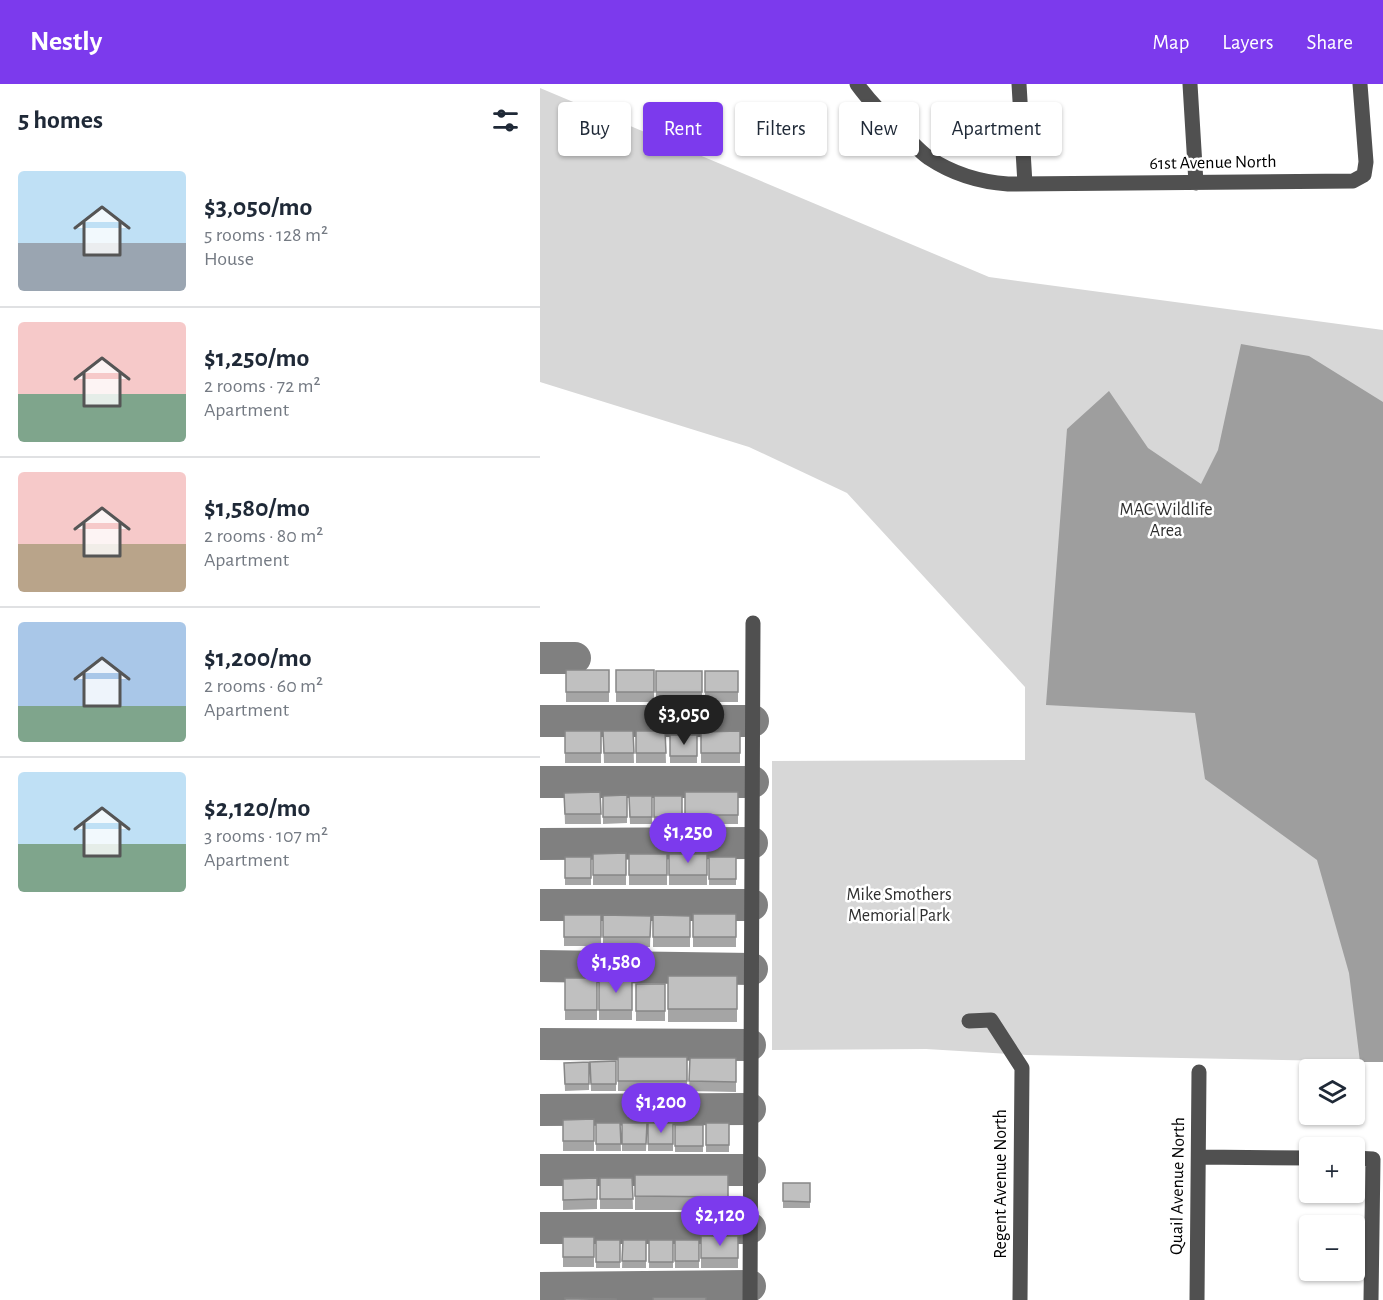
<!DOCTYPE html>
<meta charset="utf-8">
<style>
body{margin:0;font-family:"Alegreya Sans",sans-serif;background:#f2f2f3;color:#1f2937;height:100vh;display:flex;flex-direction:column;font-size:22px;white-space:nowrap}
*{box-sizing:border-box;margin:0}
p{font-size:20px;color:#747a83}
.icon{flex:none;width:33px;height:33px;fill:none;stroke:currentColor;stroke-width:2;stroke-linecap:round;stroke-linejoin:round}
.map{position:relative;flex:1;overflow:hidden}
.details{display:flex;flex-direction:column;background:#fff;width:540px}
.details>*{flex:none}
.hud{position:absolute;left:18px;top:18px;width:570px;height:54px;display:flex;gap:12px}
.controls{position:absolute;left:759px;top:975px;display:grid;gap:12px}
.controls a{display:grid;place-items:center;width:66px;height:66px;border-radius:6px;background:#fff;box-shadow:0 2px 4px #0004;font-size:30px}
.price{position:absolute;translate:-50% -51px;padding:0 14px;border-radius:21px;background:#7c3aed;color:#fff;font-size:20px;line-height:39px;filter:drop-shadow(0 2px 3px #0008)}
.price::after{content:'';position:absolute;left:50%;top:36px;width:18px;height:14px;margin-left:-9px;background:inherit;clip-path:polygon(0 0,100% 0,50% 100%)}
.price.active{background:#222;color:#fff}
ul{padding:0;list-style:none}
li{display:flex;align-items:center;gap:18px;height:150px;padding:0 18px}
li+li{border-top:2px solid #e0e1e3}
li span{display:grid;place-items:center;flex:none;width:168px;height:120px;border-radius:6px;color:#555}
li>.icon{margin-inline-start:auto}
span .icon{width:72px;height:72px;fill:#fffc;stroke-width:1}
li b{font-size:26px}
h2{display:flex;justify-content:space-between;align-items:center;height:72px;padding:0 18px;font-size:26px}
.pill{padding:0 21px;border-radius:6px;background:#fff;box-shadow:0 2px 4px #0004;font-size:21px;line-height:54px}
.pill.active{background:#7c3aed;color:#fff}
header{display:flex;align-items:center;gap:36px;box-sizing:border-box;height:84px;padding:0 30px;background:#7c3aed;color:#fff}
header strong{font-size:28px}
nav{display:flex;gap:33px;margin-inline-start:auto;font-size:21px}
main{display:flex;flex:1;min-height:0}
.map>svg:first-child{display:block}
.green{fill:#d7d7d7}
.water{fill:#9e9e9e}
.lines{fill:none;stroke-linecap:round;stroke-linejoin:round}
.taxiway{stroke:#808080;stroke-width:32}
.minor{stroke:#505050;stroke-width:15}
.wall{fill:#a5a5a5}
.building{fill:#c0c0c0;stroke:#868686;stroke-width:1.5}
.labels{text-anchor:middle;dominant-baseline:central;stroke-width:5;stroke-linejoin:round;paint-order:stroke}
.street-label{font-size:18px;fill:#000;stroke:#fff}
.park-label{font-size:18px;fill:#2e2e2e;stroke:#fff}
</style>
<header>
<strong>Nestly</strong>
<nav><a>Map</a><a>Layers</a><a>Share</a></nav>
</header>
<main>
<section class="details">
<h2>5 homes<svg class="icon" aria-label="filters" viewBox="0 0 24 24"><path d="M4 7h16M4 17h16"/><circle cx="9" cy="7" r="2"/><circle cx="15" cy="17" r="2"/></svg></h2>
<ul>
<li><span style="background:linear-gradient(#bfe0f5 60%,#9aa5b1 0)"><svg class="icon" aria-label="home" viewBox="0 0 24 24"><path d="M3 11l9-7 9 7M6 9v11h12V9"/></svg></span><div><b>$3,050/mo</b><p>5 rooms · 128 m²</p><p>House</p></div></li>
<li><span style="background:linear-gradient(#f6c9c9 60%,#7fa58c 0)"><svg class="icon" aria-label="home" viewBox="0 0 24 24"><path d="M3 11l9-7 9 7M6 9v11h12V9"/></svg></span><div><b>$1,250/mo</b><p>2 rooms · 72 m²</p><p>Apartment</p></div></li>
<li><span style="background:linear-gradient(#f6c9c9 60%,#b9a48a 0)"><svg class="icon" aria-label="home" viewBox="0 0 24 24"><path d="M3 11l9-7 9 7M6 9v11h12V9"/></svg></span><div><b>$1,580/mo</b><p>2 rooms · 80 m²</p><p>Apartment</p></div></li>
<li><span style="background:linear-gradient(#a9c7e8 70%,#7fa58c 0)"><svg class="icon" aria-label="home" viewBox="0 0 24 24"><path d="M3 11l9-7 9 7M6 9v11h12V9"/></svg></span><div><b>$1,200/mo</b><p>2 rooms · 60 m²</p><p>Apartment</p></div></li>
<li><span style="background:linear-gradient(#bfe0f5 60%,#7fa58c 0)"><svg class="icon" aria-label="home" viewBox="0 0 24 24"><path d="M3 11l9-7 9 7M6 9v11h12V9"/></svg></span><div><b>$2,120/mo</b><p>3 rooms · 107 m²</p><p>Apartment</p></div></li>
</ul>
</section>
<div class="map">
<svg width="843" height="1216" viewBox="0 0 843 1216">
<rect width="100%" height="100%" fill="#fff"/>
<path class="green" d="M0,4L449,193L843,246V978L487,971L386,965L232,966V677L485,676V603L307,409L209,363L0,298Z"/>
<path class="water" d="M701,260L769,272L843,318V978H820L809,889L777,776L665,695L655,629L506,621L527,345L569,307L608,364L661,400L678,366Z"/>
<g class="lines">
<path class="taxiway" d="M0,574H35
M0,637H213
M0,698H213
M0,760L212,759
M0,821H212
M0,882L212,885
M0,960L210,961
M0,1026L210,1025
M0,1086H210
M0,1144H210
M0,1204L210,1202"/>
<path class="minor" d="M317,0C330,18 345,33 361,48C371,57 379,67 389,74C413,90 440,98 468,100L813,97L824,91L826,78L820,0
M479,0L485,100
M650,0L656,99
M429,937L451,936L482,984L480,1216
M659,1073L770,1074
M814,1074L833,1075L831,1216
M210,1216L213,539
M657,1216L659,988"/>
</g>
<path class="wall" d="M26,586H69V618H26Z
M76,586H114V618H76Z
M116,587H162V618H116Z
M165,587H198V618H165Z
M25,647H61V679H25Z
M63,647H93L94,679H64Z
M96,647H125L126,679H96Z
M200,647V679H161V648Z
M130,651H157V679H130Z
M60,708L61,740H25L24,709Z
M145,708H198V740H145Z
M87,711V739L63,740V712Z
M89,712H112V740H90Z
M114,712H142V740H114Z
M86,769V801H53V770Z
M89,770H127V801H89Z
M129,770H167V801H129Z
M25,773H51V801H25Z
M169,773H196V801H169Z
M153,830H196V863H153Z
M24,831H61V862H24Z
M63,831L111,832L110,863H63Z
M113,831L150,832V863H113Z
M128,892H197V938H128Z
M25,894H57V936H25Z
M59,894H92V936H59Z
M96,900H125V937H96Z
M78,973H147V1007H78Z
M150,974H196V1008L149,1007Z
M76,977V1007H51L50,978Z
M49,978V1006L25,1007L24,979Z
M54,1035V1067H23V1036Z
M56,1039H80L81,1067H56Z
M82,1039H107L106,1067H82Z
M108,1039H133V1067H108Z
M166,1039H189V1068H166Z
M135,1041H163V1068H135Z
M95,1091H188V1126H95Z
M57,1094V1125L23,1126V1095Z
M60,1094H92L93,1125H60Z
M243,1099H270V1124H243Z
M161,1152H198V1184H161Z
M23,1153H54V1183H23Z
M56,1156H80V1184H56Z
M83,1156H106V1184H82Z
M109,1156H133V1184H109Z
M135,1156H159V1184H135Z"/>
<path class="building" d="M26,586H69V608H26Z
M76,586H114V608H76Z
M116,587H162V608H116Z
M165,587H198V608H165Z
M25,647H61V669H25Z
M63,647H93L94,669H64Z
M96,647H125L126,669H96Z
M200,647V669H161V648Z
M130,651H157V672H130Z
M60,708L61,730H25L24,709Z
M145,708H198V731H145Z
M87,711V733H63V712Z
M89,712H112V733H90Z
M114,712H142V733H114Z
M86,769V791H53V770Z
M89,770H127V791H89Z
M129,770H167V791H129Z
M25,773H51V794H25Z
M169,773H196V795H169Z
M153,830H196V853H153Z
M24,831H61V853H24Z
M63,831L111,832L110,853H63Z
M113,831L150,832V853H113Z
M128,892H197V925H128Z
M25,894H57V926H25Z
M59,894H92V926H59Z
M96,900H125V927H96Z
M78,973H147V997H78Z
M150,974H196V998L149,997Z
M76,977V1000H51L50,978Z
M49,978V1000H25L24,979Z
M54,1035V1057H23V1036Z
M56,1039H80L81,1060H56Z
M82,1039H107L106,1060H82Z
M108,1039H133V1060H108Z
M166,1039H189V1061H166Z
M135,1041H163V1062H135Z
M95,1091H188V1113L95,1112Z
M57,1094V1115L23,1116V1095Z
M60,1094H92L93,1115H60Z
M243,1099H270V1118L243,1117Z
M161,1152H198V1174H161Z
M23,1153H54V1173H23Z
M56,1156H80V1178H56Z
M83,1156H106V1177H82Z
M109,1156H133V1178H109Z
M135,1156H159V1177H135Z
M25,1214L76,1215V1216H25Z
M113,1214H166V1216H113Z"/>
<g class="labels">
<g class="street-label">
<text transform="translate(673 79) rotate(-1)">61st Avenue North</text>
<text transform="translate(461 1100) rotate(-90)">Regent Avenue North</text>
<text transform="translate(638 1102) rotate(-89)">Quail Avenue North</text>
</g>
<g class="park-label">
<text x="626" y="426">MAC Wildlife<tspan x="626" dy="21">Area</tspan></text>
<text x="359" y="811">Mike Smothers<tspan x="359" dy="21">Memorial Park</tspan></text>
</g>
</g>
</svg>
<div class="controls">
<a><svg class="icon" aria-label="layers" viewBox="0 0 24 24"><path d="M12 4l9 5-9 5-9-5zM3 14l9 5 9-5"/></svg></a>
<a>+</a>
<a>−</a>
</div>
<b class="price active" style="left:144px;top:662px">$3,050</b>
<b class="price" style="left:148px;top:780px">$1,250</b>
<b class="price" style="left:76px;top:910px">$1,580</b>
<b class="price" style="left:121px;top:1050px">$1,200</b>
<b class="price" style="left:180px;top:1163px">$2,120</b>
<div class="hud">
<a class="pill">Buy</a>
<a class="pill active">Rent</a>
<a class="pill">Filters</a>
<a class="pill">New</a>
<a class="pill">Apartment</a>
</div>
</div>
</main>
